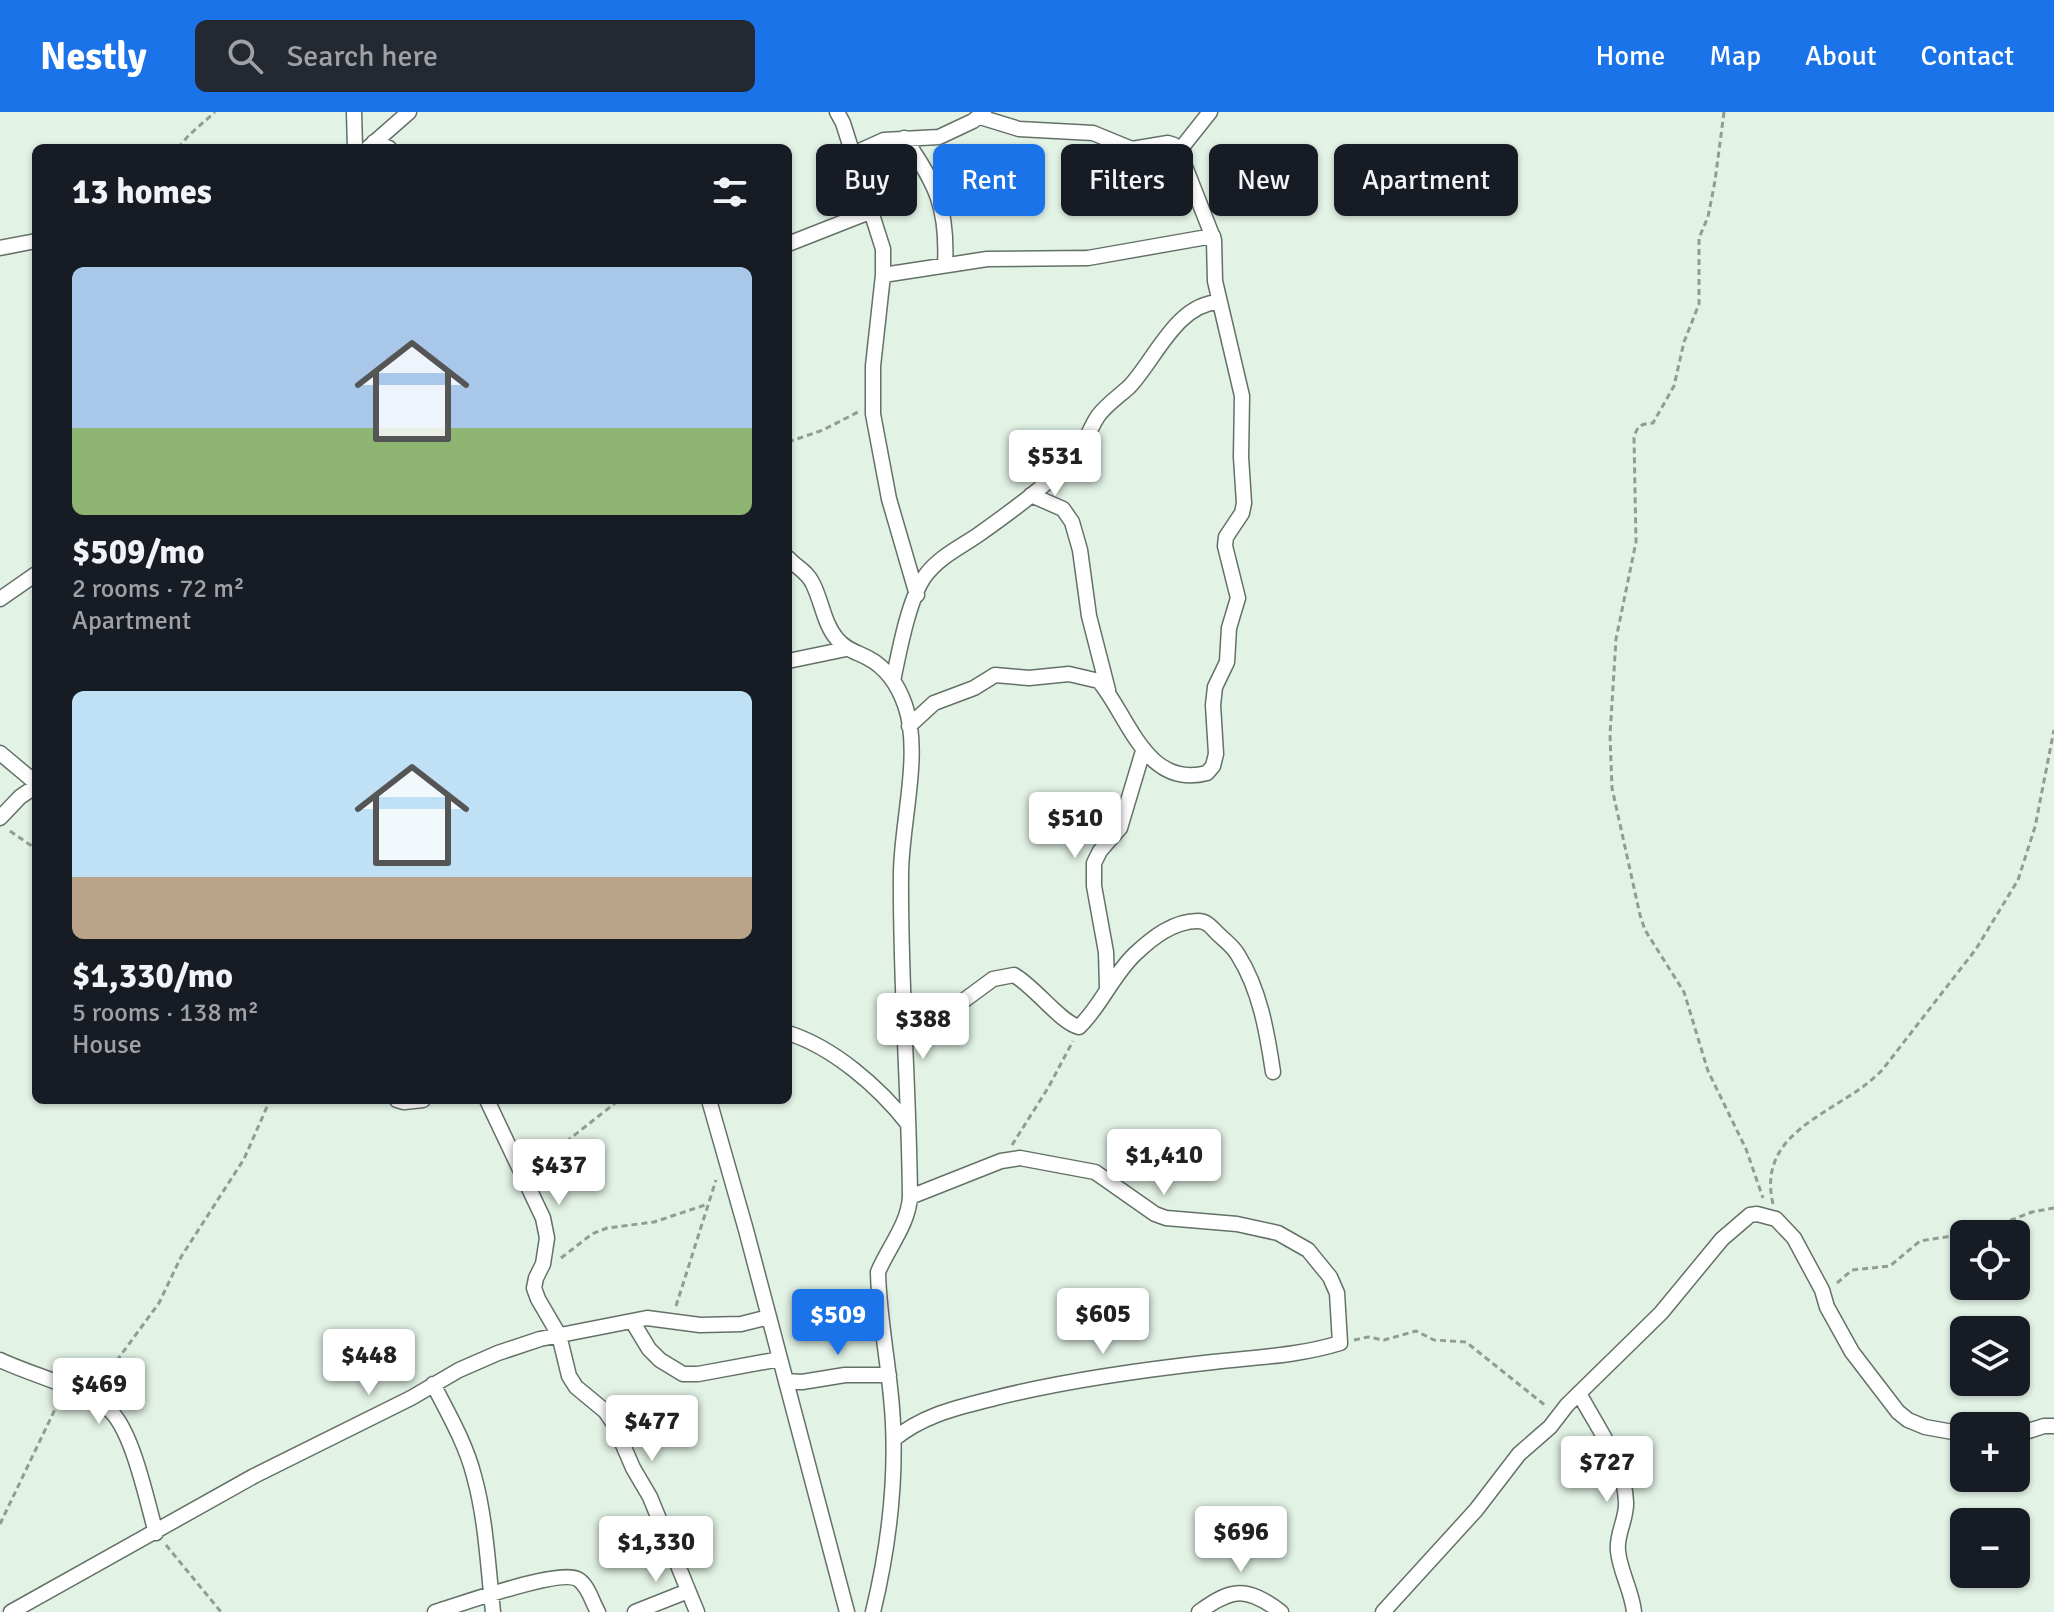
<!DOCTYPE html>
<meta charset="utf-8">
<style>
body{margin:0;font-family:Signika,sans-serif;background:#242831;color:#f1f3f6;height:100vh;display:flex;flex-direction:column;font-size:30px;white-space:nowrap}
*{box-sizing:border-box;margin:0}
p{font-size:26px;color:#9ea1a6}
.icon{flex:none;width:44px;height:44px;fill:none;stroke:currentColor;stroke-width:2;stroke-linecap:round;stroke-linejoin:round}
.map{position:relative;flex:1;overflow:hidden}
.sheet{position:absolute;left:32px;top:32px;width:760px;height:960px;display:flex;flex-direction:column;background:#171b24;border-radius:12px;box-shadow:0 2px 6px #0004}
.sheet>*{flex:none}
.banner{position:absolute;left:816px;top:32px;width:760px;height:72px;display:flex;gap:16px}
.buttons{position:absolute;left:1950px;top:1108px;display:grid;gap:16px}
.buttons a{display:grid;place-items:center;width:80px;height:80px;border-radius:12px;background:#171b24;box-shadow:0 2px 6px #0004;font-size:40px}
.price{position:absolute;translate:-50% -68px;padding:0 18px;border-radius:8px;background:#fff;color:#222;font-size:26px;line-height:52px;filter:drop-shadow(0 2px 4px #0008)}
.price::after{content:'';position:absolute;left:50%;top:48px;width:24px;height:18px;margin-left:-12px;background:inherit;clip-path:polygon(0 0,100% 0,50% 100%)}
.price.on{background:#1a73e8;color:#fff}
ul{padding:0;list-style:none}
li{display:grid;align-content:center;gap:16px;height:424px;padding:0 40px}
li span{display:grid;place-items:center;height:248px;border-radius:12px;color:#555}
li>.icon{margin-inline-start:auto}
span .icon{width:144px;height:144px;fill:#fffc;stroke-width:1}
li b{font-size:34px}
h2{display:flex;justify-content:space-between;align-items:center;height:96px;padding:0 40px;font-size:34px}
.pill{padding:0 28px;border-radius:12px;background:#171b24;box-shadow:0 2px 6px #0004;font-size:28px;line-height:72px}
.pill.on{background:#1a73e8;color:#fff}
header{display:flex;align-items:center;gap:48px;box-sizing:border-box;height:112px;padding:0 40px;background:#1a73e8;color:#fff}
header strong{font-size:38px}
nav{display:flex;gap:44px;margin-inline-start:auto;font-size:28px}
.search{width:560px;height:72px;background:#242831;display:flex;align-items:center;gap:20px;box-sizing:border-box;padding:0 28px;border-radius:12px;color:#9ea1a6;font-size:30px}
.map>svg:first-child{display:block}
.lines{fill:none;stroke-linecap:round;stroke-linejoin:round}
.street-casing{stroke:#647166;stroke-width:17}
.path{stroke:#919d93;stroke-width:3;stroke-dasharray:6 4;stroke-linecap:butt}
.street{stroke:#fff;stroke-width:14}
</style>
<header>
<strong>Nestly</strong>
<div class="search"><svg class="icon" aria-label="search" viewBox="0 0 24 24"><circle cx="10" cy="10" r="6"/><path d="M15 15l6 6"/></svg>Search here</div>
<nav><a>Home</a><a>Map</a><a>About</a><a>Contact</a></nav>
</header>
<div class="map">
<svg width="2054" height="1500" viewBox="0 0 2054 1500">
<rect width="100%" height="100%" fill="#e2f2e5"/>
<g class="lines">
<defs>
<path id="street" d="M354,0L355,36
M837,0L843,11L883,137V163L873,254V302L889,387L917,483
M904,26C936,71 948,96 945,153
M374,30L389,36
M368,36L409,0
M1179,39L1210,0
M853,42L884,28L939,25L973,9L984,0
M788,132L872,99
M0,136L36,129
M883,163L987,147L1088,146L1213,124
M1031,383L1063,397L1072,410L1080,438L1089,504L1108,578
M788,446C796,455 808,460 813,472C822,490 824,512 837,527C846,538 857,540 868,546C887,556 898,573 905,593C922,641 901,712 901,762C900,870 909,977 910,1085C908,1113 889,1134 878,1160C879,1211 891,1261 893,1312C896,1376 888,1438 873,1500
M0,487L36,462
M788,549L846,537
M893,569C899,540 909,486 925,464C939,445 959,436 978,423C1009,401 1052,370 1077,341C1086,330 1090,316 1098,304C1107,292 1118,285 1129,275C1155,248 1176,192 1219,190
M909,614L934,591L974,576L995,563L1029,566L1069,562L1099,569C1129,605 1146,677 1207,661L1213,654L1216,642L1213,593L1215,575L1227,550L1229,516L1238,486L1225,434L1226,425L1242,401L1244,391L1241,345L1242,284L1215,169L1214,128L1179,39L1174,33L1168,31L1132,37L1093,21L1019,17L980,5
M0,641L36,671
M0,706L20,685L36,674
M1107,875L1106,840L1094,774V751L1100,739L1120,716L1143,639
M902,899L955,895L993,867L1014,863C1035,875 1061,911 1079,915C1101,894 1112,864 1135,842C1152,826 1173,809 1198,809C1207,809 1211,815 1217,821C1224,828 1233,834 1238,843C1260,878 1267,920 1273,960
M788,921C833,935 879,975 908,1012
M397,988L404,990L423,988
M487,988L543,1106L547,1126L543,1152L536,1166L534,1176L538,1187L559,1223L569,1264L576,1275L605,1299L614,1312L633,1356L650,1385L697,1500
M709,988L746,1118L847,1500
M632,1209L649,1237L660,1248L683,1262H698L780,1247
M0,1248C34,1264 76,1273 107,1296C132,1314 147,1390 156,1421
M786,1269L802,1270L845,1263H889
M433,1272C448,1301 466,1332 474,1364C486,1407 488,1455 493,1500
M1579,1281C1596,1314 1625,1351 1626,1390C1627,1407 1616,1422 1618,1439C1620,1460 1632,1479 1634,1500
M2016,1323L2044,1314H2054
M894,1327C925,1302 957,1296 995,1286C1067,1268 1140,1258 1213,1250C1257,1245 1298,1244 1340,1231L1337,1181L1330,1165L1308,1138L1278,1121L1237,1112L1166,1106L1155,1102L1095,1060L1020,1046L1001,1049L910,1085
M11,1500L254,1364L411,1286L459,1258L498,1241L540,1227L647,1206L700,1213L741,1212L769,1205
M435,1500C459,1493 562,1455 579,1468C589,1475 592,1490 598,1500
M635,1500L688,1479
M1199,1500C1232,1476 1246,1474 1281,1500
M1383,1500L1476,1398L1519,1342L1550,1315L1567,1293L1661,1201L1722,1127L1750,1103L1757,1102L1776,1107L1794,1126L1822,1178L1827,1195L1852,1240L1898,1300L1908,1308L1925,1315L1964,1322"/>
</defs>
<use href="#street" class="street-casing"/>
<path class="path" d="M1724,0L1715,69L1708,105L1699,126V192L1684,230L1674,274L1653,311C1640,312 1637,314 1634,326L1636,430L1616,527L1610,623L1612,676L1640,803L1645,818L1684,880L1708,959L1746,1037L1763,1086
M178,36L189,23L215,0
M788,330L823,318L858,300
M10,719L36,737
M1012,1033L1048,976L1073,929
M532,1050L548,1044L619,988
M1773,1092C1755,1015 1843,1001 1883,957L1976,837L2018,768L2035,715L2054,618
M561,1146L592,1122L607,1116L654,1110L708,1092
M1837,1171L1852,1158L1890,1154L1920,1129L1983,1119L2032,1100L2054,1096
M676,1194L716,1068
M1354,1228L1368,1225L1384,1228L1416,1219L1434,1228L1466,1230L1546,1294
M99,1273L159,1191L181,1145L244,1047L270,988
M0,1412L59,1289
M166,1433L221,1500"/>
<use href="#street" class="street"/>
</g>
</svg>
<div class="buttons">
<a><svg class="icon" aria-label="locate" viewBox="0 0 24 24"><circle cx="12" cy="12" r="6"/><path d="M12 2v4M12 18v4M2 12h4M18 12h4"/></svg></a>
<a><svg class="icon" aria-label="layers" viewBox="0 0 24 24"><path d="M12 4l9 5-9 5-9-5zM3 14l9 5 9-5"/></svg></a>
<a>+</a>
<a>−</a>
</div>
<b class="price" style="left:1055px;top:386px">$531</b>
<b class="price" style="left:1075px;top:748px">$510</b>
<b class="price" style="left:923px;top:949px">$388</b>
<b class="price" style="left:1164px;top:1085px">$1,410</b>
<b class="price" style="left:559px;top:1095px">$437</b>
<b class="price" style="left:1103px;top:1244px">$605</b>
<b class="price on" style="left:838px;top:1245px">$509</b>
<b class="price" style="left:369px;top:1285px">$448</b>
<b class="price" style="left:99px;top:1314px">$469</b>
<b class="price" style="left:652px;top:1351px">$477</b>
<b class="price" style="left:1607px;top:1392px">$727</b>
<b class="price" style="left:1241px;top:1462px">$696</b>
<b class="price" style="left:656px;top:1472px">$1,330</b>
<div class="banner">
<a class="pill">Buy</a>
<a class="pill on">Rent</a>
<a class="pill">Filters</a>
<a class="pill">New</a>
<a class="pill">Apartment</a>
</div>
<section class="sheet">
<h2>13 homes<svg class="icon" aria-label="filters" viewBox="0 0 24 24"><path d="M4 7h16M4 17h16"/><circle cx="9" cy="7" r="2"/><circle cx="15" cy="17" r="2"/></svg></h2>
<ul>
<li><span style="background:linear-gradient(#a9c7e8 65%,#8fb573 0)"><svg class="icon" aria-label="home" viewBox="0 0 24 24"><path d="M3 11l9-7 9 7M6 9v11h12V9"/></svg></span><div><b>$509/mo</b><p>2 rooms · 72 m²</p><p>Apartment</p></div></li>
<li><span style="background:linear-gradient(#bfe0f5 75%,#b9a48a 0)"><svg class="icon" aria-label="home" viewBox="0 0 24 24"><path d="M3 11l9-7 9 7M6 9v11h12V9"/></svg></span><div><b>$1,330/mo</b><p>5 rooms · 138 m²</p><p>House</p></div></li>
</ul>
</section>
</div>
